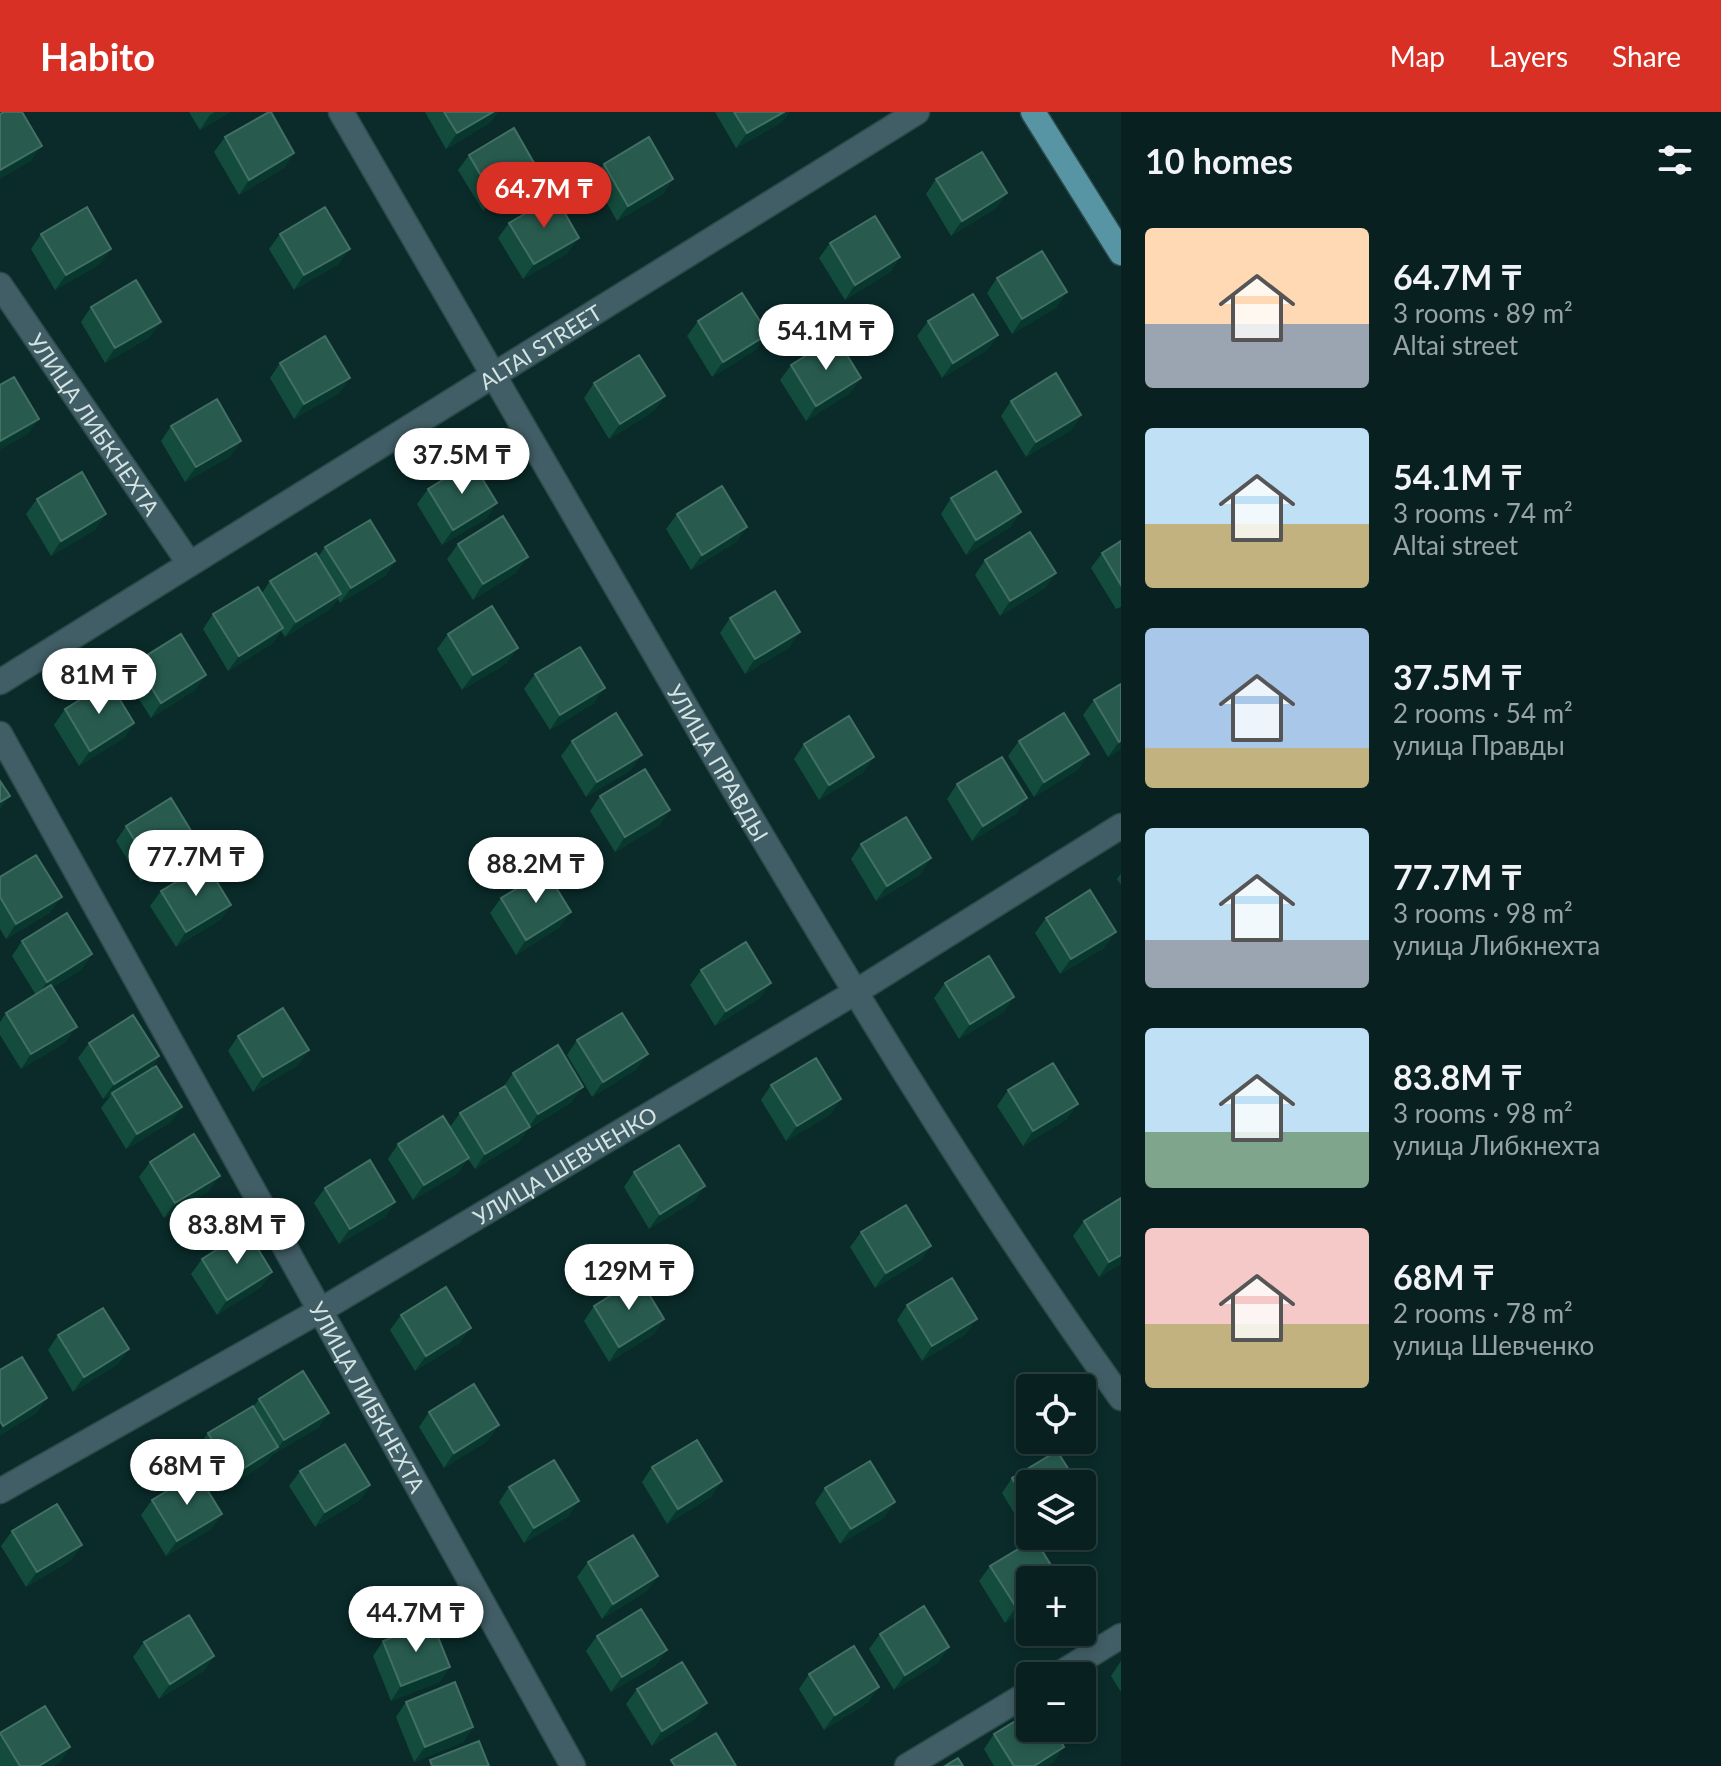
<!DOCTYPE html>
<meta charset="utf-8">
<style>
body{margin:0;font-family:Lato,sans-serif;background:#162d2d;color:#f1f3f6;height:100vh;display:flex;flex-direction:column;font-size:30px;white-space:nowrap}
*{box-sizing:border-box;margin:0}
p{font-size:26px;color:#98a3a5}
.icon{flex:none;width:44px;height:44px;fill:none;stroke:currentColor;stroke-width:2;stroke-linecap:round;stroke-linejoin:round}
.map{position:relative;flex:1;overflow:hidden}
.sheet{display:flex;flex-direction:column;background:#082020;width:600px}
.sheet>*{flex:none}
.buttons{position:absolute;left:1016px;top:1262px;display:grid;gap:16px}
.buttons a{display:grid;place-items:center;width:80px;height:80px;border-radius:8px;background:#082020;box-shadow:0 4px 12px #0003,0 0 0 2px #293e3e;font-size:40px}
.price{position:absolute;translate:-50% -68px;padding:0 18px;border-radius:28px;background:#fff;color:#222;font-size:26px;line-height:52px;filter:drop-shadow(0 2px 4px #0008)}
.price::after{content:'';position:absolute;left:50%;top:48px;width:24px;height:18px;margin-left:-12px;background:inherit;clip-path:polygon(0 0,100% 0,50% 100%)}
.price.active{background:#d93025;color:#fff}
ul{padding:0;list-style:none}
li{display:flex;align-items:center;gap:24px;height:200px;padding:0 24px}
li span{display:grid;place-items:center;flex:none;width:224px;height:160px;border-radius:8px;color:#555}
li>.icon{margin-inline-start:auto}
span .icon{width:96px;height:96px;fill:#fffc;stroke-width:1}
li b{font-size:34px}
h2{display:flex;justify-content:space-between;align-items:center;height:96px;padding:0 24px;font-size:34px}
header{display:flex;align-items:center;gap:48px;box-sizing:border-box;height:112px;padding:0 40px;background:#d93025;color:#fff}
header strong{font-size:38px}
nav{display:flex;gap:44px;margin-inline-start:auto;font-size:28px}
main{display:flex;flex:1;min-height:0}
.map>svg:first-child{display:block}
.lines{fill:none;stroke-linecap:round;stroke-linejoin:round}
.minor-casing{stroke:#2a4948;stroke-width:27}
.major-casing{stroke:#2a4948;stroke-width:27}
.minor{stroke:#415d65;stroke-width:24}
.major{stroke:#5895a4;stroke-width:24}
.wall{fill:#134b3c}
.shaded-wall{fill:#07372d}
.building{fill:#285b4e;stroke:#437065;stroke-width:2}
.labels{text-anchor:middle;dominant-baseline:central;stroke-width:6;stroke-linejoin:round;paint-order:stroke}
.street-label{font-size:22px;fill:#d3e4e3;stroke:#012120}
</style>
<header>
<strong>Habito</strong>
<nav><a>Map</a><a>Layers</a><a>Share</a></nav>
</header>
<main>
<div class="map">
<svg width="1121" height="1654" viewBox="0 0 1121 1654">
<rect width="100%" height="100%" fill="#0a2b2a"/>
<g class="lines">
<defs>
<g id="minor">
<path id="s1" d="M341,0C461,210 583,419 705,628C837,852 970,1075 1121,1286"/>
<path id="s2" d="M0,173L189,451"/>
<path id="s3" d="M0,570L917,0"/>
<path id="s4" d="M0,622L573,1654"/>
<path id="s5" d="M0,1379L321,1198L854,881L1121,714"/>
<path d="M1056,1564L1121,1524"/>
<path d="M907,1654L1030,1580"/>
</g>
<path id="major" d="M1033,0L1121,141"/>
</defs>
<use href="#minor" class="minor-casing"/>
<use href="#major" class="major-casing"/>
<use href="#minor" class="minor"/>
<use href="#major" class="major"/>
</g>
<path class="wall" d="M189,0H230L200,18Z
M425,0H498L491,10L446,37Z
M715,0H789L782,10L736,36Z
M225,25L294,41L284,56L239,83L214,40Z
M469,43L528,73L483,99L458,58Z
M604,52L673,67L663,82L617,109L593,67Z
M936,67L1007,81L996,96L951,124L926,82Z
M509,111L568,141L523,167L498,126Z
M41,122L100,152L55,178L31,137Z
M280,122L339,152L294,178L269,137Z
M830,131L900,145L890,160L845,188L819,146Z
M997,166L1057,195L1012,222L987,181Z
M91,195L150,225L105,251L81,210Z
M698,209L768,222L757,237L712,265L687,224Z
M928,209L998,223L987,238L942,266L917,224Z
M280,251L350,266L339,281L294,307L270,266Z
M791,253L861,266L850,281L806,309L780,268Z
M594,271L665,284L654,299L609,327L584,286Z
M1011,289L1081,303L1071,318L1026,345L1001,304Z
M171,314L231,344L185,370L161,329Z
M428,377L487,406L442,433L417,392Z
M951,386L1021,400L1010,415L966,443L941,402Z
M37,387L96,417L51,444L26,402Z
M677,402L747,415L736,430L691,458L666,417Z
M1121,429V495L1116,497L1091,456L1102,441Z
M458,432L517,460L473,488L447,447Z
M325,435L395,449L385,464L340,491L338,487L330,497L285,525L281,519L273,531L228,559L203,517L213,502L262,481L270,469L318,445Z
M985,448L1056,461L1045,476L1000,504L975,463Z
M730,506L790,535L745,562L720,521Z
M448,522L507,551L462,578L437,537Z
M136,550L206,563L195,578L151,606L125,565Z
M535,562L594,591L550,618L524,577Z
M1121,572V637L1108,645L1083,603L1094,588Z
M65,597L134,611L124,626L79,654L54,613Z
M572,629L631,658L586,685L561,644Z
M1019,629L1079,657L1034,685L1008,644Z
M804,632L864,660L819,688L794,647Z
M957,672L1017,701L972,729L947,687Z
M600,684L660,713L615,740L590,699Z
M126,714L196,727L186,742L141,770L116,729Z
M861,732L921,762L876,789L851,747Z
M1121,761V773L1117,767Z
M0,765L51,800L6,827L0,817Z
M161,779L231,793L220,808L176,835L150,794Z
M501,786L560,815L516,843L490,801Z
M1046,806L1105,835L1060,862L1035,821Z
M22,829L92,842L82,857L53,875L66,930L21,957L0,923V910L6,901L36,883L12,844Z
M701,858L760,886L715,914L690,873Z
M945,871L1004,900L959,927L934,886Z
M238,924L309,938L298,953L253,980L228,939Z
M577,928L637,957L592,985L567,943Z
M89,931L159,944L150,958L171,1010L126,1037L101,996L111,983L103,987L78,946Z
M513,961L572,990L528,1017L519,1030L475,1057L468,1047L458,1061L413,1088L388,1047L398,1032L450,1015L460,1001L504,974Z
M771,973L831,1002L786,1029L761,988Z
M1008,978L1067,1007L1023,1034L997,994Z
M150,1050L209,1079L164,1106L139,1065Z
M634,1060L705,1074L694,1089L649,1117L624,1075Z
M325,1076L395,1090L385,1105L339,1132L314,1091Z
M1121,1086V1152L1099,1165L1073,1124L1084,1109Z
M861,1120L931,1134L920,1149L875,1176L850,1135Z
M202,1147L272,1160L261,1175L217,1203L191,1162Z
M907,1193L966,1222L922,1249L897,1208Z
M594,1194L664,1207L654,1222L609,1250L584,1209Z
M401,1203L460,1231L415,1259L390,1218Z
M58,1223L129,1237L118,1252L73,1280L48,1238Z
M259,1287L329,1301L318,1316L273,1342L267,1350L223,1378L197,1336L208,1321L253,1295Z
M429,1300L489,1328L444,1356L419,1315Z
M652,1355L712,1384L667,1412L642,1370Z
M300,1359L370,1373L360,1388L315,1415L289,1374Z
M1012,1366L1030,1372V1420L1027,1422L1002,1381Z
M509,1375L569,1404L524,1431L499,1390Z
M825,1376L885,1405L840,1432L815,1391Z
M152,1388L222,1402L211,1417L166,1444L141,1403Z
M12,1419L82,1433L71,1448L26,1475L1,1434Z
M588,1450L658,1464L647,1479L602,1507L577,1465Z
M990,1454L1030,1495L1005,1511L979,1469Z
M880,1522L939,1550L894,1578L869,1537Z
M597,1524L667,1538L656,1553L611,1580L586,1539Z
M383,1529L440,1570L391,1589L373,1544Z
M144,1530L214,1544L204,1559L159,1587L133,1545Z
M1121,1549V1580L1111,1564Z
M809,1562L869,1590L824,1618L799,1577Z
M637,1577L696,1606L652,1634L626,1592Z
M406,1590L473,1615L463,1630L414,1650L396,1605Z
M0,1622L70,1635L60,1650L54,1654H0Z
M994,1622L1054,1650L1047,1654H994L984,1637Z"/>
<path class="shaded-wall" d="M215,0H230L200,18L210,3Z
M493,0H498L491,10L446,37L457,21Z
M784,0H789L782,10L736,36L747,21Z
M42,34L31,49L0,67V58Z
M294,41L284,56L239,83L249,68Z
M538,58L528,73L483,99L493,84Z
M673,67L663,82L617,109L628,94Z
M1007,81L996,96L951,124L962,109Z
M579,126L568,141L523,167L534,152Z
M111,137L100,152L55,178L66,163Z
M350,137L339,152L294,178L304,163Z
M900,145L890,160L845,188L855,173Z
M1067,180L1057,195L1012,222L1022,207Z
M161,210L150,225L105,251L115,236Z
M768,222L757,237L712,265L723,250Z
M998,223L987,238L942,266L953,251Z
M350,266L339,281L294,307L304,292Z
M861,266L850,281L806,309L816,294Z
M665,284L654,299L609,327L620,312Z
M1081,303L1071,318L1026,345L1036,330Z
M39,307L28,322L0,338V329Z
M241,329L231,344L185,370L196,355Z
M497,391L487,406L442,433L453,418Z
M1021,400L1010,415L966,443L976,428Z
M106,402L96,417L51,444L61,429Z
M747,415L736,430L691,458L702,443Z
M528,445L517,460L473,488L483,472Z
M395,449L385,464L340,491L351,476Z
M1056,461L1045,476L1000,504L1010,489Z
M341,482L330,497L285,525L296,510Z
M283,516L273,531L228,559L239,544Z
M800,520L790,535L745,562L755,547Z
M518,536L507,551L462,578L473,563Z
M206,563L195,578L151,606L161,591Z
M605,576L594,591L550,618L560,603Z
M134,611L124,626L79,654L90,639Z
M1121,628V637L1108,645L1119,630Z
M1089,642L1079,657L1034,685L1044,670Z
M642,643L631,658L586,685L597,670Z
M874,645L864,660L819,688L829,673Z
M10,684L0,698V690Z
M1027,686L1017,701L972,729L983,714Z
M670,698L660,713L615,740L625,725Z
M196,727L186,742L141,770L151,755Z
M931,746L921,762L876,789L887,774Z
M62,785L51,800L6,827L16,812Z
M231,793L220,808L176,835L186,820Z
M571,800L560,815L516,843L526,828Z
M1116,820L1105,835L1060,862L1071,847Z
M92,842L82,857L37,885L47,870Z
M771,871L760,886L715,914L726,899Z
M1014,885L1004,900L959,927L970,912Z
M77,915L66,930L21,957L31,942Z
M309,938L298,953L253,980L263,965Z
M648,942L637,957L592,985L603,970Z
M159,944L148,959L103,987L114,972Z
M583,975L572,990L528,1017L519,1030L475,1057L485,1042L529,1015L538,1002Z
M841,987L831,1002L786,1029L797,1014Z
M1078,992L1067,1007L1023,1034L1033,1019Z
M182,995L171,1010L126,1037L137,1022Z
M469,1046L458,1061L413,1088L424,1073Z
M220,1064L209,1079L164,1106L175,1091Z
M705,1074L694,1089L649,1117L660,1102Z
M395,1090L385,1105L339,1132L350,1117Z
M931,1134L920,1149L875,1176L886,1161Z
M1121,1143V1152L1099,1165L1109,1150Z
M272,1160L261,1175L217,1203L227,1188Z
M664,1207L654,1222L609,1250L619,1235Z
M977,1207L966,1222L922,1249L932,1234Z
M471,1216L460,1231L415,1259L426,1244Z
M129,1237L118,1252L73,1280L84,1265Z
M47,1286L37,1301L0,1324V1317L3,1314Z
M329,1301L318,1316L273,1343L284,1328Z
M499,1313L489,1328L444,1356L454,1341Z
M278,1335L267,1350L223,1378L233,1363Z
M722,1369L712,1384L667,1412L678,1397Z
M370,1373L360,1388L315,1415L325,1400Z
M579,1389L569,1404L524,1431L534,1416Z
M895,1390L885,1405L840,1432L851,1417Z
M222,1402L211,1417L166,1444L177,1429Z
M82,1433L71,1448L26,1475L37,1460Z
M658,1464L647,1479L602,1507L613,1492Z
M1030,1487V1495L1005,1511L1016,1495Z
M949,1535L939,1550L894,1578L905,1563Z
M667,1538L656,1553L611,1580L622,1565Z
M214,1544L204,1559L159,1587L170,1572Z
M450,1555L440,1570L391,1589L401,1574Z
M879,1575L869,1590L824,1618L835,1603Z
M707,1591L696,1606L652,1634L662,1619Z
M473,1615L463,1630L414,1650L425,1635Z
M70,1635L60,1650L54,1654H39Z
M1064,1635L1054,1650L1047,1654H1034Z"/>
<path class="building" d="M4,0H22L42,34L0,58V2Z
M269,0H271L294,41L249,68L225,25Z
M444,0H493L457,21Z
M734,0H784L747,21Z
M514,16L538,58L493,84L469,43Z
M649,25L673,67L628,94L604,52Z
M982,40L1007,81L962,109L936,67Z
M555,84L579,126L534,152L509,111Z
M87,95L111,137L66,163L41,122Z
M325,95L350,137L304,163L280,122Z
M875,104L900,145L855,173L830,131Z
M1042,139L1067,180L1022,207L997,166Z
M136,168L161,210L115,236L91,195Z
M742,181L768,222L723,250L698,209Z
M973,182L998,223L953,251L928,209Z
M325,224L350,266L304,292L280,251Z
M836,225L861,266L816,294L791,253Z
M639,243L665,284L620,312L594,271Z
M1056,261L1081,303L1036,330L1011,289Z
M14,265L39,307L0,329V273Z
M217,287L241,329L196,355L171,314Z
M472,350L497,391L453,418L428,377Z
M996,359L1021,400L976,428L951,386Z
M82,360L106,402L61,429L37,387Z
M722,374L747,415L702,443L677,402Z
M503,404L528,445L483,472L458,432Z
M370,408L395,449L351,476L325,435Z
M1030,420L1056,461L1010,489L985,448Z
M1121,429V473L1102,441Z
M316,441L341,482L296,510L270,469Z
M258,475L283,516L239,544L213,502Z
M775,479L800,520L755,547L730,506Z
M492,494L518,536L473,563L448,522Z
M181,522L206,563L161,591L136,550Z
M580,535L605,576L560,603L535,562Z
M109,570L134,611L90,639L65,597Z
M1121,572V628L1119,630L1094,588Z
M616,601L642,643L597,670L572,629Z
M1064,601L1089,642L1044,670L1019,629Z
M849,604L874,645L829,673L804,632Z
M1002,645L1027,686L983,714L957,672Z
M645,657L670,698L625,725L600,684Z
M0,669L10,684L0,690Z
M171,686L196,727L151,755L126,714Z
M906,705L931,746L887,774L861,732Z
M36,743L62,785L16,812L0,785V765Z
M206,752L231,793L186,820L161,779Z
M546,759L571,800L526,828L501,786Z
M1090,778L1116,820L1071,847L1046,806Z
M67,801L92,842L47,870L22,829Z
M746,830L771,871L726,899L701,858Z
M989,844L1014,885L970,912L945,871Z
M51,873L77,915L31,942L6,901Z
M283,896L309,938L263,965L238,924Z
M622,901L648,942L603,970L577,928Z
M133,903L159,944L114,972L89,931Z
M558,933L583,975L538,1002L513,961Z
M816,946L841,987L797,1014L771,973Z
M1053,951L1078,992L1033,1019L1008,978Z
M156,954L182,995L137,1022L112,981Z
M505,974L530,1015L485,1042L460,1001Z
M443,1004L469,1046L424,1073L398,1032Z
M194,1022L220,1064L175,1091L150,1050Z
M679,1033L705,1074L660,1102L634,1060Z
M370,1048L395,1090L350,1117L325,1076Z
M1121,1086V1143L1109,1150L1084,1109Z
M906,1093L931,1134L886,1161L861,1120Z
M247,1119L272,1160L227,1188L202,1147Z
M639,1166L664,1207L619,1235L594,1194Z
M952,1166L977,1207L932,1234L907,1193Z
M446,1175L471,1216L426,1244L401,1203Z
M103,1196L129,1237L84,1265L58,1223Z
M22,1245L47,1286L3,1314L0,1309V1258Z
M303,1259L329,1301L284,1328L259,1287Z
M474,1272L499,1313L454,1341L429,1300Z
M253,1294L278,1335L233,1363L208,1321Z
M697,1328L722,1369L678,1397L652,1355Z
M345,1332L370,1373L325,1400L300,1359Z
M1057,1339L1078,1372H1030V1396L1012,1366Z
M554,1348L579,1389L534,1416L509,1375Z
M870,1349L895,1390L851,1417L825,1376Z
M197,1361L222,1402L177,1429L152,1388Z
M57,1392L82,1433L37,1460L12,1419Z
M633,1423L658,1464L613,1492L588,1450Z
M1035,1427L1060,1468H1030V1487L1016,1495L990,1454Z
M924,1494L949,1535L905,1563L880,1522Z
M641,1497L667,1538L622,1565L597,1524Z
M189,1503L214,1544L170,1572L144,1530Z
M432,1510L450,1555L401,1574L383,1529Z
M854,1534L879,1575L835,1603L809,1562Z
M682,1550L707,1591L662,1619L637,1577Z
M455,1570L473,1615L425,1635L406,1590Z
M45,1594L70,1635L39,1654H20L0,1621Z
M1030,1600V1616H1053L1064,1635L1034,1654H1014L994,1622Z
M716,1621L736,1654H675L671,1648Z
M479,1629L489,1654H432L430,1648Z
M958,1646L963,1654H945Z"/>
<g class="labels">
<g class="street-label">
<text stroke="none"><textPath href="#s3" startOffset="636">ALTAI STREET</textPath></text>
<text stroke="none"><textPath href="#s2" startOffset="168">УЛИЦА ЛИБКНЕХТА</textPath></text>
<text stroke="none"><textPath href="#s1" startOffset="752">УЛИЦА ПРАВДЫ</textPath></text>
<text stroke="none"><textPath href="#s5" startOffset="652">УЛИЦА ШЕВЧЕНКО</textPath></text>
<text stroke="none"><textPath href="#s4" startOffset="758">УЛИЦА ЛИБКНЕХТА</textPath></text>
</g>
</g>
</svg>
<div class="buttons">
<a><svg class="icon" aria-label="locate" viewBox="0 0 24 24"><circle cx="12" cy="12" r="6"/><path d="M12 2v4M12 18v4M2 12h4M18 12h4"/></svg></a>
<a><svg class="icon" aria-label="layers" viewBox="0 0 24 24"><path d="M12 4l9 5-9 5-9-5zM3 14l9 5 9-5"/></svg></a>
<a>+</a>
<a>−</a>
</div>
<b class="price active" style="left:544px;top:118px">64.7M ₸</b>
<b class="price" style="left:826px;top:260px">54.1M ₸</b>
<b class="price" style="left:462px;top:384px">37.5M ₸</b>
<b class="price" style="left:99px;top:604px">81M ₸</b>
<b class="price" style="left:196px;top:786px">77.7M ₸</b>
<b class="price" style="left:536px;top:793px">88.2M ₸</b>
<b class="price" style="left:237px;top:1154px">83.8M ₸</b>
<b class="price" style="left:629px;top:1200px">129M ₸</b>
<b class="price" style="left:187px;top:1395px">68M ₸</b>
<b class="price" style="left:416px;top:1542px">44.7M ₸</b>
</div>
<section class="sheet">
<h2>10 homes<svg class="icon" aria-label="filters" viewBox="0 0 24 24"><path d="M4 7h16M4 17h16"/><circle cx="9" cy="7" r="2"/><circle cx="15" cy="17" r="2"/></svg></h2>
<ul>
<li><span style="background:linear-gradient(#ffd9b3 60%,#9aa5b1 0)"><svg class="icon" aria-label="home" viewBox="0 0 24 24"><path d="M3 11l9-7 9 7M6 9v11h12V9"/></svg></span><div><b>64.7M ₸</b><p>3 rooms · 89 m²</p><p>Altai street</p></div></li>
<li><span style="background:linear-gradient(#bfe0f5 60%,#c2b280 0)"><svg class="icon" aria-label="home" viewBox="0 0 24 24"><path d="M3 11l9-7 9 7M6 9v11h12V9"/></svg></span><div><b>54.1M ₸</b><p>3 rooms · 74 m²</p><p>Altai street</p></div></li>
<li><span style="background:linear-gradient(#a9c7e8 75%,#c2b280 0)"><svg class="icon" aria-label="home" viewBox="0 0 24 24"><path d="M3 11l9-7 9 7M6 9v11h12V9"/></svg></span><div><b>37.5M ₸</b><p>2 rooms · 54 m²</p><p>улица Правды</p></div></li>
<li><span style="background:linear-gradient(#bfe0f5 70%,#9aa5b1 0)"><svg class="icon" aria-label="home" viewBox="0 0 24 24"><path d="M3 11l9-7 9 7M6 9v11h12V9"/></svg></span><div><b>77.7M ₸</b><p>3 rooms · 98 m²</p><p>улица Либкнехта</p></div></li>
<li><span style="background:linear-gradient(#bfe0f5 65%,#7fa58c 0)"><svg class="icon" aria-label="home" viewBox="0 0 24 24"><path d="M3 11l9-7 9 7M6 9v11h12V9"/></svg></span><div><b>83.8M ₸</b><p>3 rooms · 98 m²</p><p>улица Либкнехта</p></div></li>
<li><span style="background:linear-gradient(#f6c9c9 60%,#c2b280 0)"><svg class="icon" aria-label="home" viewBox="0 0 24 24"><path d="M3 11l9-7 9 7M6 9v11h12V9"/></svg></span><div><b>68M ₸</b><p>2 rooms · 78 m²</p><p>улица Шевченко</p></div></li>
</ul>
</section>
</main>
